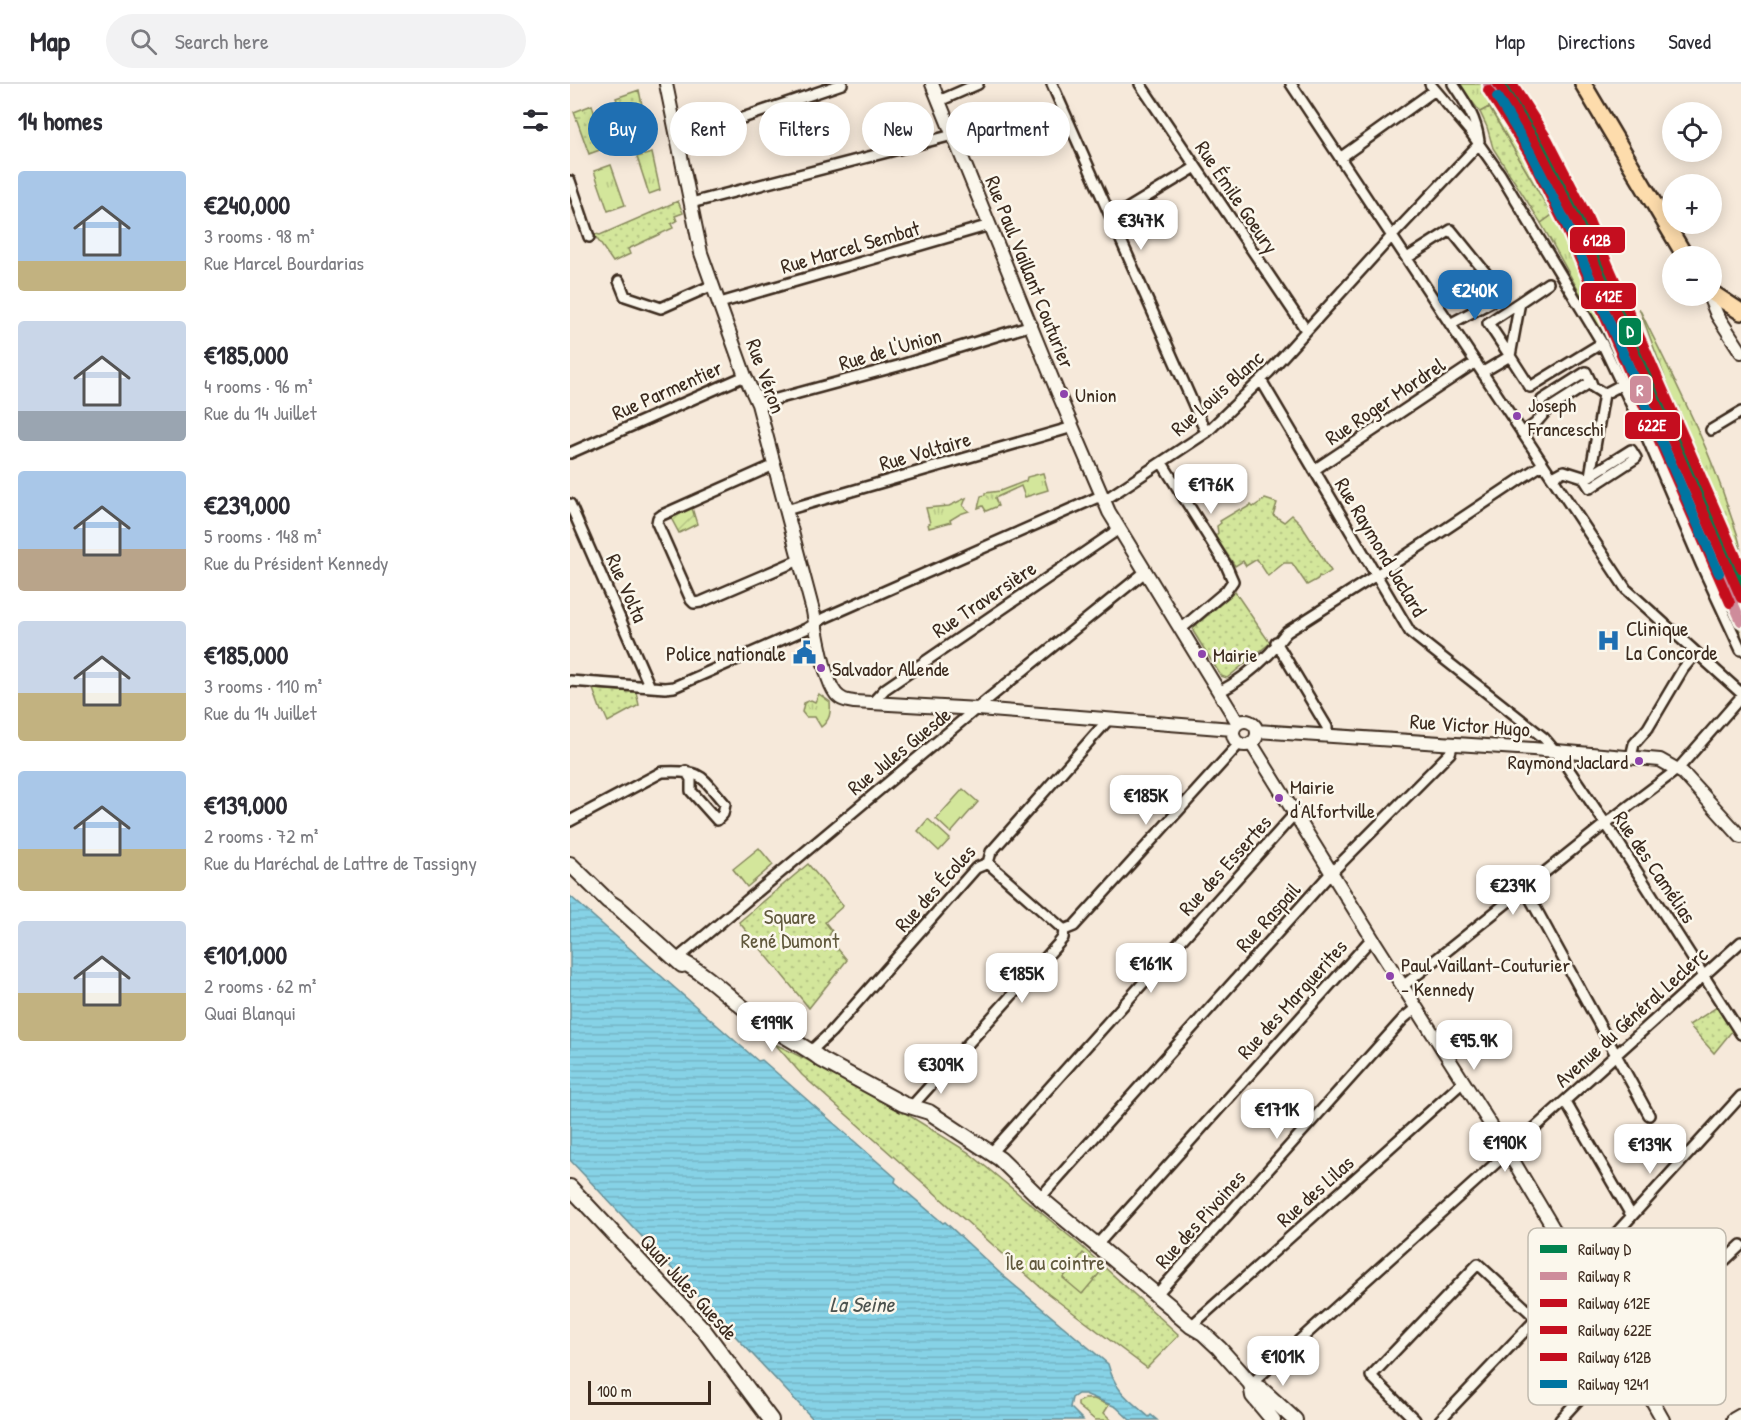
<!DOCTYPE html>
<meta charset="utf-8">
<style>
body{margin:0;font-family:"Patrick Hand",sans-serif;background:#f2f2f3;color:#2b2b33;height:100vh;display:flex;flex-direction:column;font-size:22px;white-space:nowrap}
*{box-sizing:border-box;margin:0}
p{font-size:20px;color:#7c7c81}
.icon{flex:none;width:33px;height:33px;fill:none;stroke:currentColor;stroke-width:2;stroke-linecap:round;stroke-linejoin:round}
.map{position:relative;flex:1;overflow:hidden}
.details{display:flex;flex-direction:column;background:#fff;width:570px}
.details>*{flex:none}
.hud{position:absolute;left:18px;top:18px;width:570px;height:54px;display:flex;gap:12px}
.fabs{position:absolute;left:1092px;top:18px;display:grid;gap:12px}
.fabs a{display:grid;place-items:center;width:60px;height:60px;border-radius:50%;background:#fff;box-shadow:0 3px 15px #0003;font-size:30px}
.scale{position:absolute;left:18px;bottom:15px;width:123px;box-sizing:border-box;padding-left:6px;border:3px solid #3b2a1e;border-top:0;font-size:16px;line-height:21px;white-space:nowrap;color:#3b2a1e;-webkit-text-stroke:4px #fbf7ec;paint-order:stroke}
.price{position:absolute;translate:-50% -51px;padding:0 14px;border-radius:12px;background:#fff;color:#222;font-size:20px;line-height:39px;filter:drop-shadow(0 2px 3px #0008)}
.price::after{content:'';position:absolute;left:50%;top:36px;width:18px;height:14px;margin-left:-9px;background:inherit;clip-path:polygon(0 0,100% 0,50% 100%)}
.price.selected{background:#1f6fb2;color:#fff}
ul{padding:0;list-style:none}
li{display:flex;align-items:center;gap:18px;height:150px;padding:0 18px}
li span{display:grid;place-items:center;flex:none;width:168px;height:120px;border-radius:6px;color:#555}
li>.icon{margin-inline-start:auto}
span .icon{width:72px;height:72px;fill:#fffc;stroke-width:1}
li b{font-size:26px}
h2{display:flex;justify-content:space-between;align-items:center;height:72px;padding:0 18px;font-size:26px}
.tag{padding:0 21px;border-radius:27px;background:#fff;box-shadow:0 3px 15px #0003;font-size:21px;line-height:54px}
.tag.selected{background:#1f6fb2;color:#fff}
header{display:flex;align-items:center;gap:36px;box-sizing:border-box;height:84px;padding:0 30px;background:#fff;border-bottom:2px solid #e1e1e2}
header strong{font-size:28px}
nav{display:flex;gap:33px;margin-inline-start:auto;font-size:21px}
.search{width:420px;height:54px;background:#f2f2f3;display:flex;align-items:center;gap:15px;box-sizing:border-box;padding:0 21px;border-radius:33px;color:#7c7c81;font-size:22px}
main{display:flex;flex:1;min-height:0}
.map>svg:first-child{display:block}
.grass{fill:url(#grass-tufts);stroke:#87885c;stroke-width:1.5}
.park{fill:url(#park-dots);stroke:#87885c;stroke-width:1.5}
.garden{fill:url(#garden-furrows);stroke:#87885c;stroke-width:1.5}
.pitch{fill:#d3e69b;stroke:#87885c;stroke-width:1.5}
.water{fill:url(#water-rules);stroke:#688f96;stroke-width:1.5}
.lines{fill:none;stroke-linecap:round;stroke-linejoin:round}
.minor-tunnel{stroke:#d1c3b4;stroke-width:9;stroke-dasharray:9 4.5;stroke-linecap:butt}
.minor-casing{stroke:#3b2a1e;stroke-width:14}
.tertiary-casing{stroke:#3b2a1e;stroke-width:16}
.secondary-casing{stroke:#3b2a1e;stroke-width:18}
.primary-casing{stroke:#3b2a1e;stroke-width:20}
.minor{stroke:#fbf7ec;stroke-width:9}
.tertiary{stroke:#fbf7ec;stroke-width:12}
.secondary{stroke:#fbf7ec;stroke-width:14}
.primary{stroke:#fddcac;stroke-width:15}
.rail-1-casing{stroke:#fbf7ec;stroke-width:15}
.rail-2-casing{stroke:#fbf7ec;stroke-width:15}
.rail-3-casing{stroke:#fbf7ec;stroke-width:15}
.rail-4-casing{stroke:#fbf7ec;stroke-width:15}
.rail-5-casing{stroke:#fbf7ec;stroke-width:15}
.rail-6-casing{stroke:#fbf7ec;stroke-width:15}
.rail-1{stroke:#00824e;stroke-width:10}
.rail-2{stroke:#ce8c9b;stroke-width:10}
.rail-3{stroke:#c50e1f;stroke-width:10}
.rail-4{stroke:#c50e1f;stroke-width:10}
.rail-5{stroke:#c50e1f;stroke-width:10}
.rail-6{stroke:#0075a1;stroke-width:10}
.bus-dot{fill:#8e44ad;stroke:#fbf7ec;stroke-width:2}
.labels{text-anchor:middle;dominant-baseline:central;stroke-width:5;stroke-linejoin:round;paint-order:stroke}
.bus-label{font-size:20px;fill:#3b2a1e;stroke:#fbf7ec;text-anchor:start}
.street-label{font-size:21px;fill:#3b2a1e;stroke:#fbf7ec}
.poi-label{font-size:21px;fill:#3b2a1e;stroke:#fbf7ec;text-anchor:start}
.park-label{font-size:21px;fill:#61593d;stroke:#fbf7ec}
.water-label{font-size:22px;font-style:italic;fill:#4e5450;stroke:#fbf7ec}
.key{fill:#fbf7ec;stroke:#c1baae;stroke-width:1.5}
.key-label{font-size:16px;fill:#3b2a1e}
.line-badge{stroke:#fbf7ec;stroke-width:2}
.badge-label{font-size:16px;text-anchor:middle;font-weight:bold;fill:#fff}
</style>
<header>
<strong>Map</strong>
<div class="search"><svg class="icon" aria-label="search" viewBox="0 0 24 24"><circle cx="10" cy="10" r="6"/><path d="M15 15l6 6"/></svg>Search here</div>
<nav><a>Map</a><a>Directions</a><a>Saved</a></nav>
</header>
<main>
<section class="details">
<h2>14 homes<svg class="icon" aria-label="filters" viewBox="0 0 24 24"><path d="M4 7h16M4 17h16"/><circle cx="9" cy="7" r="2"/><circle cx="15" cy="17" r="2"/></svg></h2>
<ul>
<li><span style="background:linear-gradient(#a9c7e8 75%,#c2b280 0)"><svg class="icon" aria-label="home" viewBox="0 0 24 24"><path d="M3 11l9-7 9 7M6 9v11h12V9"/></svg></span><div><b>€240,000</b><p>3 rooms · 98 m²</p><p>Rue Marcel Bourdarias</p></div></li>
<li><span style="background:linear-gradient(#c9d6e8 75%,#9aa5b1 0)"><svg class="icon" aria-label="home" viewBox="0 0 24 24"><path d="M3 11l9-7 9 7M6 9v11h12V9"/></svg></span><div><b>€185,000</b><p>4 rooms · 96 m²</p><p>Rue du 14 Juillet</p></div></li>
<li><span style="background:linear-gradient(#a9c7e8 65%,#b9a48a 0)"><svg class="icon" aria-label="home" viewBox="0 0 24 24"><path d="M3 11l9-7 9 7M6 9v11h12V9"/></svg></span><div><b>€239,000</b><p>5 rooms · 148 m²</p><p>Rue du Président Kennedy</p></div></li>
<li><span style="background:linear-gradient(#c9d6e8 60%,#c2b280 0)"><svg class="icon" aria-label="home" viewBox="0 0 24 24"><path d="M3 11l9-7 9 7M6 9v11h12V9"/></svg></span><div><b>€185,000</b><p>3 rooms · 110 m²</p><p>Rue du 14 Juillet</p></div></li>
<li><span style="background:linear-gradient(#a9c7e8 65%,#c2b280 0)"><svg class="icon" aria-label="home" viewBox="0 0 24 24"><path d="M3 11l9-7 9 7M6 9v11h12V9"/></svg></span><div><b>€139,000</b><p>2 rooms · 72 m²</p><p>Rue du Maréchal de Lattre de Tassigny</p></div></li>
<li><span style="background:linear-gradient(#c9d6e8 60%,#c2b280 0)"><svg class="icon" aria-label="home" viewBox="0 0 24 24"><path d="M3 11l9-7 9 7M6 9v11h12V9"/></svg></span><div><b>€101,000</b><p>2 rooms · 62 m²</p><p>Quai Blanqui</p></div></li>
</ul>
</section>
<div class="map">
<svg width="1171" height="1336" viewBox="0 0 1171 1336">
<defs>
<pattern id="grass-tufts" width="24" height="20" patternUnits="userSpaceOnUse" patternTransform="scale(1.5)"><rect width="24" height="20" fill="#d3e69b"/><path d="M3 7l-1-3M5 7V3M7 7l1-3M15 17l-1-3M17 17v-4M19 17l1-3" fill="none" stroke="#b6c585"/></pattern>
<pattern id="park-dots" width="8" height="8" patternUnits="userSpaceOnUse" patternTransform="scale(1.5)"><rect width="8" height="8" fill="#d3e69b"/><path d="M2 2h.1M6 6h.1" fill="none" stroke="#b6c585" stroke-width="1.8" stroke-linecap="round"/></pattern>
<pattern id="garden-furrows" width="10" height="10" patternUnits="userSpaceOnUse" patternTransform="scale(1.5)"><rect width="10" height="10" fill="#d3e69b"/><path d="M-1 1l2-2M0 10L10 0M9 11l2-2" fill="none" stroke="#b6c585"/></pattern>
<pattern id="water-rules" width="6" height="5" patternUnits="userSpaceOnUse" patternTransform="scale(1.5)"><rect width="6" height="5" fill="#86d2e6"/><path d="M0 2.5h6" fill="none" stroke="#75b4c5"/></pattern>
</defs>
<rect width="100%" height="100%" fill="#f6e9da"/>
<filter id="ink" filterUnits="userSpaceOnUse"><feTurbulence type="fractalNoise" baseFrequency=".0167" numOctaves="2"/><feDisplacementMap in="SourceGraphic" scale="12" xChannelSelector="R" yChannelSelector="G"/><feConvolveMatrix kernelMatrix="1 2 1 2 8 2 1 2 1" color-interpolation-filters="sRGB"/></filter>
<g filter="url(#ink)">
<path class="grass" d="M889,0H914L967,88L1008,171L1171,549V554L1056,292L971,139L982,131L919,23L910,28Z
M82,69L90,106L79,110L67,73Z
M41,81L55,121L38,127L24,87Z
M1069,224C1101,290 1136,355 1159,426C1163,440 1171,455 1171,470L1096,296Z
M473,389L478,406L455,413L451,402L425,414L428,422L416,427L413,422L408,424L411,412L415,411V409L430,407L456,397L457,393Z
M396,414L393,422L399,427L390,430L380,436L381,438L359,444L358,440L360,439L356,424L379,422Z
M249,610L260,618C261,629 260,636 251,643L245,633H236L232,628L234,619L241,616L245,618Z
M515,1315H524L539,1321L534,1329L541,1336H525L508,1322V1318Z"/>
<path class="park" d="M69,6L78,52L61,56L46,14Z
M22,21L35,64L19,70L4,28Z
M919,23L982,131L971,139L923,64L917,43L910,28Z
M108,117L113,129L105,132L107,137L101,140L103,144L58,165L60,170L43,178L25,152L26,150L30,151Z
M695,415L707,419L703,431L714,438L722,431L730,439L761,487L752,493L749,492L748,495L737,501L722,479H714L698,492L687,475L676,482L673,477L665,482L645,452L648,449L647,442L651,439L650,437L670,425L671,427L681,421L683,423Z
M665,508L700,559L657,594L651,592L623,547L624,543Z
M23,605L66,608L69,621L38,638L33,627H31Z
M238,780L273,822L255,838L262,847L258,853L277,876L239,924L169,838Z
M1147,923L1162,947L1144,969L1119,941Z
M205,960L298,1006L398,1068L510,1161L609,1251L577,1284L477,1209L232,991Z"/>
<path class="garden" d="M122,424L127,440L109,449L101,434Z"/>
<path class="pitch" d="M393,705L408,718L381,749L366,735Z
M358,735L380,755L369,767L348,747Z
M189,764L203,781L177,803L163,785Z
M513,1169L533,1185L512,1210L493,1194Z"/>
<path class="water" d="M0,812L188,977L192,976L326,1094L325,1098L373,1139L375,1138L431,1190L538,1280C545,1307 558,1315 579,1333L581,1331L587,1336H560L546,1323L515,1310H508L502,1314L500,1323L513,1336H244L0,1076Z"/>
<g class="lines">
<path class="minor-tunnel" d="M583,21L591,16"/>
<defs>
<path id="minor" d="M482,0L633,342L637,348
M570,0L736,246
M721,0L1056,505L1171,609
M860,0L899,46L930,90L1032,259L1078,356L1131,480L1171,566
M883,0C896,19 906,34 909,57
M369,17L408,0
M108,56L272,0
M770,74L865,6
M0,97L19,153
M121,119L383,51
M542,134L626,83
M837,174L881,146L923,198L921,218L880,240
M49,197L55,212L91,224L143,201
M150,219L420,141
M940,272L950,218L978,199
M940,272L918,239L950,218
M913,288L940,272L960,303L1032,259
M691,296L840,548L974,654L991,674L1048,758L1171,950
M972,316L1016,288L1023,303L1034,310
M188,320L328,282L462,241
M1141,346L1171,328
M952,349L965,340L977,326L1021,298
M0,369L175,292
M592,379L656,481L663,497L656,507L611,545
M204,381L92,431L88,434L87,439L121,516L124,519L131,518L229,476
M744,386L906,278
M1020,392L1034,310L1053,300
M983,393L994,387L1013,393L1020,404L1066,374L1061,366L1015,395
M0,420L80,603
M216,426L503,343
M706,558L757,643V650
M0,597L95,604L104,603L236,545L254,534L526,414L539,413L637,348L699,288L822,152L909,60
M649,608C667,599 685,584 699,570C706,563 709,556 717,548L811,488L973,380
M302,619L315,605L549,445
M1061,673L1064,660L1078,644L1113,585L1126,569
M0,737L92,688C133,686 130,691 155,720L153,730L147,736L121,707V695L116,687
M418,779L421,768L538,636
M418,779L494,846
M955,805L1079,1031
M494,846L504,842L669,660
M107,875L418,615L575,488
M833,902L1035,740L1108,685L1171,613
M241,967L261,948L406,784L418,779
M995,1017L1061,1131
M341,1023L488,860L493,854L494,846
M420,1070L720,735L725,731
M470,1114L761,789L880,669L883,660
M526,1162L802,854
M587,1210L834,934L846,924
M621,1242L893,998
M1043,1250L1113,1216L1171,1161
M681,1300L1171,858
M845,1336L801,1292L908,1180L966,1234
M870,1336L1010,1189L1171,1012
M990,1336L1053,1267"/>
<path id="tertiary" d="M96,0L131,169L175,292L188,320L243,527C246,545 255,597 266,610C271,616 277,617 284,618L408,625L663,645
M362,0L488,309L539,428L668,639
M1139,212L1147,231L1171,268
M663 649a12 12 0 1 1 24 0a12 12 0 1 1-24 0Z
M687,647L963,665L1090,676L1113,689L1171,753
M681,659L802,854L938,1068L1010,1189L1093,1336"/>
<path id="secondary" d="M0,780L38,817L50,825L112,881
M107,875C141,891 165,921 197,941C215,953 235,962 252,976L333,1020L359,1028L430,1075L470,1114L601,1223L607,1230L621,1242L633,1249L649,1264L681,1300L691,1305L725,1336
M0,1103L133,1245L201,1336
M681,1300L683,1312L703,1336
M1164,1336L1171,1332"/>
<path id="primary" d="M1013,0L1115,172
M1142,209L1171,228"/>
</defs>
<use href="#minor" class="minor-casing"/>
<use href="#tertiary" class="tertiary-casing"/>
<use href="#secondary" class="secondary-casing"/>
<use href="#primary" class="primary-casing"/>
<use href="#minor" class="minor"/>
<use href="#tertiary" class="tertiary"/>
<use href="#secondary" class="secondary"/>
<use href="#primary" class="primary"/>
<defs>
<path id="rail-1" d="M936,0L984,79L1010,133L1171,502"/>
<path id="rail-2" d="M918,0L959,66L998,140L1171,537"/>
<path id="rail-3" d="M928,0L967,61L1005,135L1171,514"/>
<path id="rail-4" d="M918,6L957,67L994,140L1160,519"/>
<path id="rail-5" d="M942,0L978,56L1016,130L1171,484"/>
<path id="rail-6" d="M927,13L959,66L996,139L1149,489"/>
</defs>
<use href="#rail-1" class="rail-1-casing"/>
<use href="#rail-2" class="rail-2-casing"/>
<use href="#rail-3" class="rail-3-casing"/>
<use href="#rail-4" class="rail-4-casing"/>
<use href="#rail-5" class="rail-5-casing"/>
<use href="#rail-6" class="rail-6-casing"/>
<use href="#rail-1" class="rail-1"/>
<use href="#rail-2" class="rail-2"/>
<use href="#rail-3" class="rail-3"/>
<use href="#rail-4" class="rail-4"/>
<use href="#rail-5" class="rail-5"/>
<use href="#rail-6" class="rail-6"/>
</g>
</g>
<defs>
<symbol id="hospital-bare" viewBox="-9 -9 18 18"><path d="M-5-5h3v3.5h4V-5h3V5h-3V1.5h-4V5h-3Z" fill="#1f6fb2" stroke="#fbf7ec" stroke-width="2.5" paint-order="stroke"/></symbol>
<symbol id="civic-bare" viewBox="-9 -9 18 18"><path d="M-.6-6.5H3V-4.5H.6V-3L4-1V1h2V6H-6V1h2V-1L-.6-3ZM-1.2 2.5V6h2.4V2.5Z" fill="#1f6fb2" stroke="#fbf7ec" stroke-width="2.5" paint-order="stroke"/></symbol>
</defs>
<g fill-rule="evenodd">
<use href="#hospital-bare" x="1022" y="540" width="33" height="33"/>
<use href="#civic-bare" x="218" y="552" width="33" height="33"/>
</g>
<g class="bus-dot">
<circle cx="494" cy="310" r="5"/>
<circle cx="947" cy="332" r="5"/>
<circle cx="632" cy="570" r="5"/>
<circle cx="251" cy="584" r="5"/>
<circle cx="1069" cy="677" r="5"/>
<circle cx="709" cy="714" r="5"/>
<circle cx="820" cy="892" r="5"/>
</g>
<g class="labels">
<g class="bus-label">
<text x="505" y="310">Union</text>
<text x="958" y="320">Joseph<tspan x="958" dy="24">Franceschi</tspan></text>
<text x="643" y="570">Mairie</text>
<text x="262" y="584">Salvador Allende</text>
<text x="1058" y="677" text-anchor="end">Raymond Jaclard</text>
<text x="720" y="702">Mairie<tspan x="720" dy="24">d'Alfortville</tspan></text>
<text x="831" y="880">Paul Vaillant-Couturier<tspan x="831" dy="24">- Kennedy</tspan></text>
</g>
<g class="street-label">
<text transform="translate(667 113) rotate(56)">Rue Émile Goeury</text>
<text transform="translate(280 163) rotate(-16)">Rue Marcel Sembat</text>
<text transform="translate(460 188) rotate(68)">Rue Paul Vaillant Couturier</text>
<text transform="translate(320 265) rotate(-16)">Rue de l'Union</text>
<text transform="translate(196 292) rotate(70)">Rue Véron</text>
<text transform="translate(97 306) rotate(-24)">Rue Parmentier</text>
<text transform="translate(647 309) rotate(-42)">Rue Louis Blanc</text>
<text transform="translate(815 317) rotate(-34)">Rue Roger Mordrel</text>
<text transform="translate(355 367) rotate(-16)">Rue Voltaire</text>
<text transform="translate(811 463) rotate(59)">Rue Raymond Jaclard</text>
<text transform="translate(57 504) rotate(66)">Rue Volta</text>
<text transform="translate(414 515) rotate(-34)">Rue Traversière</text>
<text transform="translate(900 641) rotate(4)">Rue Victor Hugo</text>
<text transform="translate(329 667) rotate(-39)">Rue Jules Guesde</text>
<text transform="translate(655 781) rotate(-48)">Rue des Essertes</text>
<text transform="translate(1085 783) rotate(56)">Rue des Camélias</text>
<text transform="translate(365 804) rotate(-48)">Rue des Écoles</text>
<text transform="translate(698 833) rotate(-48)">Rue Raspail</text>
<text transform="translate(722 915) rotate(-48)">Rue des Marguerites</text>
<text transform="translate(1061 933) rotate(-42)">Avenue du Général Leclerc</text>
<text transform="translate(745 1107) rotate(-42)">Rue des Lilas</text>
<text transform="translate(630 1135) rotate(-48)">Rue des Pivoines</text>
<text transform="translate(119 1203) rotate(48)">Quai Jules Guesde</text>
</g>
<g class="poi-label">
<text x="1056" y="544">Clinique<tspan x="1056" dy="24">La Concorde</tspan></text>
<text x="216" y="569" text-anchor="end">Police nationale</text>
</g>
<g class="park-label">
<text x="220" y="832">Square<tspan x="220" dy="24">René Dumont</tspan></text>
<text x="485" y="1178">Île au cointre</text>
</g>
<g class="water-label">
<text x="292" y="1220">La Seine</text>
</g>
</g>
<rect x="958" y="1144" width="198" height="177" rx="9" class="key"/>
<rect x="970" y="1161" width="27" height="8" fill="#00824e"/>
<rect x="970" y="1188" width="27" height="8" fill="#ce8c9b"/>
<rect x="970" y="1215" width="27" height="8" fill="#c50e1f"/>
<rect x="970" y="1242" width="27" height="8" fill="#c50e1f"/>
<rect x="970" y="1269" width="27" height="8" fill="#c50e1f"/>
<rect x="970" y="1296" width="27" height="8" fill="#0075a1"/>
<g class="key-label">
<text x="1008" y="1171">Railway D</text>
<text x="1008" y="1198">Railway R</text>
<text x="1008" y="1225">Railway 612E</text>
<text x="1008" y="1252">Railway 622E</text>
<text x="1008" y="1279">Railway 612B</text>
<text x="1008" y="1306">Railway 9241</text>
</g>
<g class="line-badge">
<rect x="999" y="142" width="57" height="28" rx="6" fill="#c50e1f"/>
<rect x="1010" y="198" width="57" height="28" rx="6" fill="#c50e1f"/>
<rect x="1048" y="233" width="24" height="29" rx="6" fill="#00824e"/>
<rect x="1059" y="291" width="23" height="29" rx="6" fill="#ce8c9b"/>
<rect x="1054" y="327" width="57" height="29" rx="6" fill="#c50e1f"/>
</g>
<g class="badge-label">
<text x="1027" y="162">612B</text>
<text x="1039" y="218">612E</text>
<text x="1060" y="253">D</text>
<text x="1070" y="312">R</text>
<text x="1082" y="347">622E</text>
</g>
</svg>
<div class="fabs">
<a><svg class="icon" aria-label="locate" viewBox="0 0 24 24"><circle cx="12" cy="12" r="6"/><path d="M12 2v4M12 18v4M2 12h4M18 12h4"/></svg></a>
<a>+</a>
<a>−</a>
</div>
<div class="scale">100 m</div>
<b class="price" style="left:571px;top:167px">€347K</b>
<b class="price selected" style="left:905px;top:237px">€240K</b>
<b class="price" style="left:641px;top:431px">€176K</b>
<b class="price" style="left:576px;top:742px">€185K</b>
<b class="price" style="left:943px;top:832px">€239K</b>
<b class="price" style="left:581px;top:910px">€161K</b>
<b class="price" style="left:452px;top:920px">€185K</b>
<b class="price" style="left:202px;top:969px">€199K</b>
<b class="price" style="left:904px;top:987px">€95.9K</b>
<b class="price" style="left:371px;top:1011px">€309K</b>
<b class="price" style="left:707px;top:1056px">€171K</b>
<b class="price" style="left:935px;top:1089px">€190K</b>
<b class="price" style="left:1080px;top:1091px">€139K</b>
<b class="price" style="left:713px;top:1303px">€101K</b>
<div class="hud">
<a class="tag selected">Buy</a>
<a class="tag">Rent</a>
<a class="tag">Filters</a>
<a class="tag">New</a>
<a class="tag">Apartment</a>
</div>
</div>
</main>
